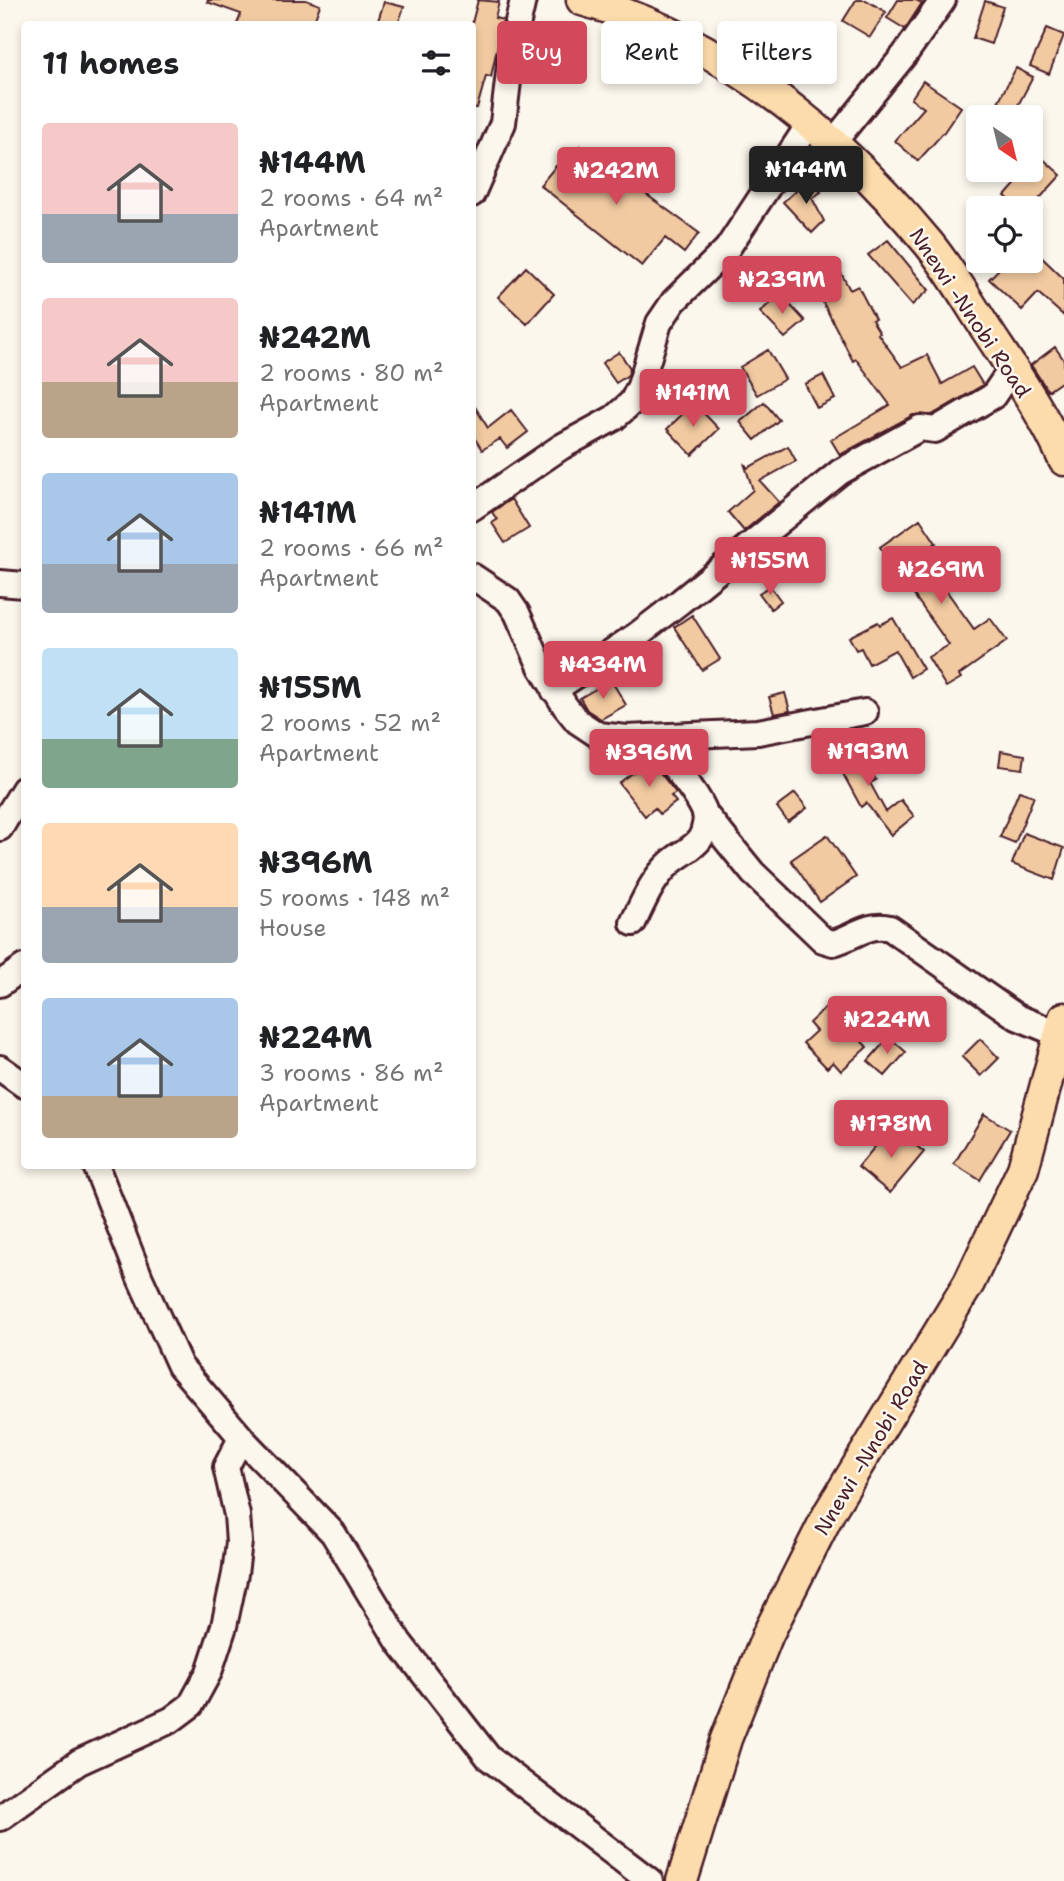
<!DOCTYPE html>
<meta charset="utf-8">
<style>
body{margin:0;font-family:"Shantell Sans",sans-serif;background:#f6f6f6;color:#202124;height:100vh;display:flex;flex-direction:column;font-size:26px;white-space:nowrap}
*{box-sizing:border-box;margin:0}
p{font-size:23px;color:#757577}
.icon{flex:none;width:38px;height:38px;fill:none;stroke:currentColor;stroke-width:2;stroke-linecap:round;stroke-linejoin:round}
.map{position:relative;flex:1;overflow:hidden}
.details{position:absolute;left:21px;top:21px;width:455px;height:1148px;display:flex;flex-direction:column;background:#fff;border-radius:7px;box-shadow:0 4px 10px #0003}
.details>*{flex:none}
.top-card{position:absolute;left:497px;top:21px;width:462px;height:63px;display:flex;gap:14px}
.needle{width:46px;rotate:145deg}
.tools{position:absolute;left:966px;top:105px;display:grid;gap:14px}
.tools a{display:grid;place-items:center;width:77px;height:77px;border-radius:7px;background:#fff;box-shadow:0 4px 10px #0003;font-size:35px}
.price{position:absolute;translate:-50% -60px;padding:0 16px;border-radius:7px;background:#d1495b;color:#fff;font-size:23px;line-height:46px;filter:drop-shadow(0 2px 4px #0008)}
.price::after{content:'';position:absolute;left:50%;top:42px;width:21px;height:16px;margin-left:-10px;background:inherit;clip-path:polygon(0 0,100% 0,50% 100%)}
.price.current{background:#222;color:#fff}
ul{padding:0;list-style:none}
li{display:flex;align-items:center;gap:21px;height:175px;padding:0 21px}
li span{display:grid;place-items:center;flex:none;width:196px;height:140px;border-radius:7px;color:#555}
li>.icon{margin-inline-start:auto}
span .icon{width:84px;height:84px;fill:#fffc;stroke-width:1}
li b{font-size:30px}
h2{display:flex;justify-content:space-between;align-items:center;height:84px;padding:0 21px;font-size:30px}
.chip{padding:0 24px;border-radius:7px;background:#fff;box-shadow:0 4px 10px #0003;font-size:24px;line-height:63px}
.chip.current{background:#d1495b;color:#fff}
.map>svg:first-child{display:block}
.building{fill:#f1caa1;stroke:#4a1f2b;stroke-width:2}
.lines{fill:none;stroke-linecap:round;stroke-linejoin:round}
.minor-casing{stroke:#4a1f2b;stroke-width:30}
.major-casing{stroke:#4a1f2b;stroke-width:35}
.minor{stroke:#fbf7ec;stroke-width:24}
.major{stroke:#fcdcac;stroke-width:30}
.labels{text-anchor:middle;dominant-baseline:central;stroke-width:5;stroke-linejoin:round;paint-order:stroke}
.street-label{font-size:21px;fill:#4a1f2b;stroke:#fbf7ec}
</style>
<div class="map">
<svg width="1064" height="1881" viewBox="0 0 1064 1881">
<rect width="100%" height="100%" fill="#fbf7ec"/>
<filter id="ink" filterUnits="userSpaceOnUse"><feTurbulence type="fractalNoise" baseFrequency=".0143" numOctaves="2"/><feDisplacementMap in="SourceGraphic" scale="14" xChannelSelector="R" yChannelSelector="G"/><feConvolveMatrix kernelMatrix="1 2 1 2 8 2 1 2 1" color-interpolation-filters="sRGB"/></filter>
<g filter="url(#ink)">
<path class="building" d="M208,0H306L320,5L313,24H237L241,14L207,2Z
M478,0L499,2L495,18L503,20L491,77L486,76L477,108H472V23Z
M856,0H866L886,12L870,37L843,21Z
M898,0H916L922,3L905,29L887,18Z
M985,1L1003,7L991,44L973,38Z
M384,2L404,7L398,24H377Z
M1047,28L1064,35L1049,74L1030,66Z
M1016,68L1033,77L1015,111L998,102Z
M923,81L961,107L944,132L918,161L895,141L924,108L911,99Z
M580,146L699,233L684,253L665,238L642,266L540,185L556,166L561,170Z
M1041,157L1061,175L1031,208H1019L1005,196L1020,179L1012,170H1031Z
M809,179L821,192L812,198L824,221L812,233L783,202Z
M888,240L929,290L912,305L868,255Z
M1031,247L1064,279V316L1038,293L1022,310L989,279L1007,261H1031Z
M526,267L554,294L527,324L498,297Z
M841,273L850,290L858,286L875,319L872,320L880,333L878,334L902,367L927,355L942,384L972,367L983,385L932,415H913L840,455L831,440L890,405L856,359L853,361L815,287Z
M780,294L805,321L785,338L760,312Z
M1055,347L1064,360V380L1048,391L1031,365Z
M768,350L785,379L757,395L740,367Z
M619,352L630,368L628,375L616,383L602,363Z
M823,375L835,399L817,408L805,384Z
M472,402L488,428L511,410L528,432L507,448L500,439L482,450L472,434Z
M764,402L779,420L755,440L740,422Z
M694,403L719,429L692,455L667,429Z
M788,446L796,461L760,481L779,502L744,531L728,512L753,490L744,463L748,468Z
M511,499L529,528L505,543L492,523L497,520L492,512Z
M920,519L936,543L920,554L974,629L990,618L1007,641L959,675L961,678L946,687L928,657L949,645L880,547Z
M770,586L781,601L771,609L759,593Z
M692,615L720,659L702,670L674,627Z
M893,618L923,669L910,677L895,650L869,664L861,648L856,650L849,637L878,622L880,625Z
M611,680L626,705L601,719L587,710L580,698Z
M785,693L790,711L774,714L769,697Z
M847,739L862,767L867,764L876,780L870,783L886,812L901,800L914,816L891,835L866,803L861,807L829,748Z
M1001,751L1025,755L1023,769L999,766Z
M650,760L676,793L671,796L676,802L660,814L655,808L645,816L619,783Z
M1019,791L1034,796L1015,843L1000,837Z
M795,793L807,808L788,822L777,807Z
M1024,833L1064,848L1054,880L1012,864Z
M827,835L856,877L820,902L791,860Z
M828,1005L867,1047L841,1071L833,1062L827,1068L803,1043L816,1031L809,1023Z
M889,1037L906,1052L885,1076L868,1061Z
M980,1039L999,1058L981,1076L962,1057Z
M984,1114L1010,1130L980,1180L954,1164Z
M892,1126L924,1152L890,1193L858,1167Z"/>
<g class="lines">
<defs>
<path id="minor" d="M832,144L905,54L943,0
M472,194L503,123L512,48L523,0
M472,508L561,447L614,418L632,402L640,386L659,323L674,301L727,249L810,123
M472,576L508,600L517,613L541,667L565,706L577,721L598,735L627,738L758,732L865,712
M0,583L24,585
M554,690L637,635L681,601L840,472L920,428L935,430L993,396L1012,368
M705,814L753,873L823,940L833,943C853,938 868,922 890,928L1017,1017L1061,1035
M0,828L24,789
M633,923C643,902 653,878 670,863C679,854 692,850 700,839C704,833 707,820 705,813C699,794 664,755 651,737
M0,984L24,967
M0,1068L24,1085
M96,1166L140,1278L180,1366L246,1443L333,1533L399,1642L489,1758L650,1881
M0,1818L79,1762L171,1720L191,1705L209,1672L224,1626L235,1574L239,1542L237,1515L226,1467L237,1446L246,1443"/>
<path id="major" d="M582,0C722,39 837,133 929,244C951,271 969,303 988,332C1015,373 1045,416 1064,460
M682,1881L726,1739L768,1634L830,1511L969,1283L1023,1169L1064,1018"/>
</defs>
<use href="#minor" class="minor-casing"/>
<use href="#major" class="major-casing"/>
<use href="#minor" class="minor"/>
<use href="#major" class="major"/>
</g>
</g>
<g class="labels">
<g class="street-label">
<text transform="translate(970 313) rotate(56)">Nnewi -Nnobi Road</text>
<text transform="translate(871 1448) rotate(-59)">Nnewi -Nnobi Road</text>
</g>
</g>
</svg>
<div class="tools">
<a><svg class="needle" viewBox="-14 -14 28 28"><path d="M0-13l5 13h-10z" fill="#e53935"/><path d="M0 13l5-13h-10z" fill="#757577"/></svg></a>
<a><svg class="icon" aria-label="locate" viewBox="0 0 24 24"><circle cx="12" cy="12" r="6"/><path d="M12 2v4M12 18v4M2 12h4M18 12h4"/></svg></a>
</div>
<b class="price current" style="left:806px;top:206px">₦144M</b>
<b class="price" style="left:616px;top:207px">₦242M</b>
<b class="price" style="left:782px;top:316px">₦239M</b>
<b class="price" style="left:693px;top:429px">₦141M</b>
<b class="price" style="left:770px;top:597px">₦155M</b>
<b class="price" style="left:941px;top:606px">₦269M</b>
<b class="price" style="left:603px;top:701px">₦434M</b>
<b class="price" style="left:868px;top:788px">₦193M</b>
<b class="price" style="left:649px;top:789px">₦396M</b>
<b class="price" style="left:887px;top:1056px">₦224M</b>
<b class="price" style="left:891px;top:1160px">₦178M</b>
<div class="top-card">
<a class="chip current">Buy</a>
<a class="chip">Rent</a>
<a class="chip">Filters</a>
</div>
<section class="details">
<h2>11 homes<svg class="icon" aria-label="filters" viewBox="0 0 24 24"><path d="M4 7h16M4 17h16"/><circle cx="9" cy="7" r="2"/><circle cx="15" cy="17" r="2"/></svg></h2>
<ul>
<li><span style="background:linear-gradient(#f6c9c9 65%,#9aa5b1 0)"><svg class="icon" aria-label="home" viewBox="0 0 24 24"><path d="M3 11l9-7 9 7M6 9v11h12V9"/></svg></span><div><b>₦144M</b><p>2 rooms · 64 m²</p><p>Apartment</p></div></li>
<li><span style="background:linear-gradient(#f6c9c9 60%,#b9a48a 0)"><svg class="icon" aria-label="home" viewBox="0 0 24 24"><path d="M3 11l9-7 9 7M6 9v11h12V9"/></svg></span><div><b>₦242M</b><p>2 rooms · 80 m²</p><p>Apartment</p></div></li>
<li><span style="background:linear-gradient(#a9c7e8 65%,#9aa5b1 0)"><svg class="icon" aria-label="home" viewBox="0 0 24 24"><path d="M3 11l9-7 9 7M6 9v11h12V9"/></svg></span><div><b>₦141M</b><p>2 rooms · 66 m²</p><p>Apartment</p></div></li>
<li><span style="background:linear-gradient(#bfe0f5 65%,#7fa58c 0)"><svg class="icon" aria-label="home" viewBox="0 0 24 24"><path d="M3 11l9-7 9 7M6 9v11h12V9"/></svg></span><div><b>₦155M</b><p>2 rooms · 52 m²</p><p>Apartment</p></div></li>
<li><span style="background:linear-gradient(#ffd9b3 60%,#9aa5b1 0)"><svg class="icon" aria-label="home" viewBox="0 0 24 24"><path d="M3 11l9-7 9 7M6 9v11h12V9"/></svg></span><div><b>₦396M</b><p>5 rooms · 148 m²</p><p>House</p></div></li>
<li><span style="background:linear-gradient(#a9c7e8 70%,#b9a48a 0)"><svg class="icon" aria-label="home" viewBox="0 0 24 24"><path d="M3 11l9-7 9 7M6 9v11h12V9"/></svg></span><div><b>₦224M</b><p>3 rooms · 86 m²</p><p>Apartment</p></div></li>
</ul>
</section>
</div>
